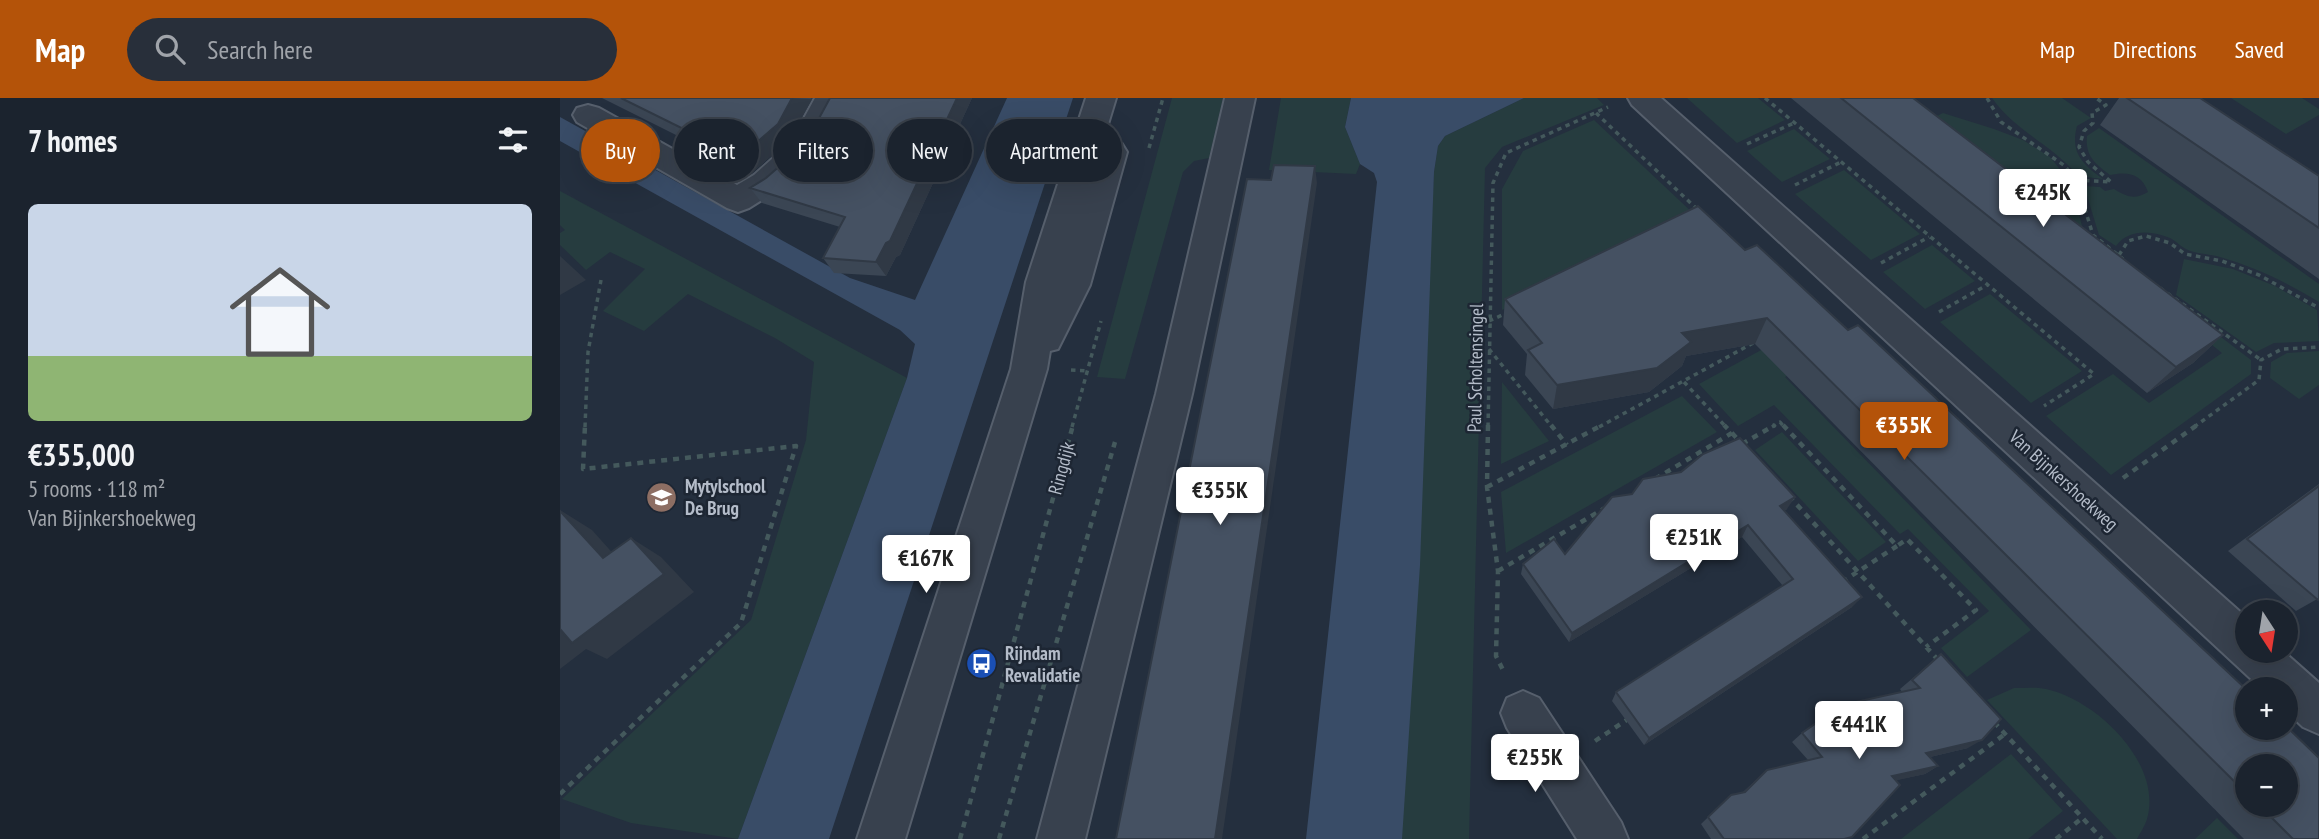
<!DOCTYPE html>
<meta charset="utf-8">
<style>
body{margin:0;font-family:"PT Sans Narrow",sans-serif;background:#282f3a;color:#f1f3f6;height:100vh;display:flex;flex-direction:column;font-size:26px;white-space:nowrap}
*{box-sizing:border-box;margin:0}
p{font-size:23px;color:#a0a4aa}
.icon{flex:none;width:38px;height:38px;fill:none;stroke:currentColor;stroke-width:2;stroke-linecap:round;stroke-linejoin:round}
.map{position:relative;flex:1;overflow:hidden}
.sheet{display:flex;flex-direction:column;background:#1b232e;width:560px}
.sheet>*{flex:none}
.top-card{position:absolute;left:21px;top:21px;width:665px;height:63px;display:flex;gap:14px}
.needle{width:46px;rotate:168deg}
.buttons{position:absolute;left:1675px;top:502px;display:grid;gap:14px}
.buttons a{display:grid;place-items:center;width:63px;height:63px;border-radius:50%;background:#1b232e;box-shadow:0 7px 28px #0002,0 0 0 2px #39404a;font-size:35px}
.price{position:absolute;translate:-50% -60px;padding:0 16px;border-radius:7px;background:#fff;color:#222;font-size:23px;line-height:46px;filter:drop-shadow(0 2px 4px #0008)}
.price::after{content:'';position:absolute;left:50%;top:42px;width:21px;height:16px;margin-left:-10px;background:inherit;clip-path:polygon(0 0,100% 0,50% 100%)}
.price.active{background:#b45309;color:#fff}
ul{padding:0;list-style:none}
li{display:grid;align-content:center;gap:14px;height:371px;padding:0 28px}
li span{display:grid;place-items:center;height:217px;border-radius:10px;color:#555}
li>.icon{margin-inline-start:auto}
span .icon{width:126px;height:126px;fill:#fffc;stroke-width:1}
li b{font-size:30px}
h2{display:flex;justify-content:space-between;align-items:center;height:84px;padding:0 28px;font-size:30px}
.pill{padding:0 24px;border-radius:32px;background:#1b232e;box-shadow:0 7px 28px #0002,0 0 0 2px #39404a;font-size:24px;line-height:63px}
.pill.active{background:#b45309;color:#fff}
header{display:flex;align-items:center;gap:42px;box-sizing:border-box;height:98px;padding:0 35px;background:#b45309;color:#fff}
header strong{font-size:33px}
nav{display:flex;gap:38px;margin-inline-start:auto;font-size:24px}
.search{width:490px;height:63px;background:#282f3a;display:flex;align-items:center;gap:18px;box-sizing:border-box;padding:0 24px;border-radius:38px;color:#a0a4aa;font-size:26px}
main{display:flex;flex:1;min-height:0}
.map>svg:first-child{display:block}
.green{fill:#263c3f}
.water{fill:#394c67}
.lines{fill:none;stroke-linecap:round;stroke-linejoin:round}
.minor-casing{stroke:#565f6c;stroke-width:4}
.tertiary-casing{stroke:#565f6c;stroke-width:4}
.path-far1{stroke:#44595c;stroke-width:3.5;stroke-dasharray:4.5 4.5;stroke-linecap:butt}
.path{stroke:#44595c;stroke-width:4.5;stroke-dasharray:6 6;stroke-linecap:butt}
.minor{fill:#38414e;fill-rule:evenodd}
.tertiary{fill:#38414e;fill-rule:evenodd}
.wall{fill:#3b4654;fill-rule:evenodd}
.shaded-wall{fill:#303945}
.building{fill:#455162;stroke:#303945;stroke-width:2}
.labels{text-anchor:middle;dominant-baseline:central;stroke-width:5;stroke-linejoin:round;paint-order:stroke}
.street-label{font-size:19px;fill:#b4bcc9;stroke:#1d2633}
.poi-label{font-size:19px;font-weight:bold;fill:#b4bcc9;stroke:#1d2633;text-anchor:start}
</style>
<header>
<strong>Map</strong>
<div class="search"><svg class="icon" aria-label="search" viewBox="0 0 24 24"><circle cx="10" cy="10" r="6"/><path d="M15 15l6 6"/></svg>Search here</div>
<nav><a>Map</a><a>Directions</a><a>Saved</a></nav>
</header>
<main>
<section class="sheet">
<h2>7 homes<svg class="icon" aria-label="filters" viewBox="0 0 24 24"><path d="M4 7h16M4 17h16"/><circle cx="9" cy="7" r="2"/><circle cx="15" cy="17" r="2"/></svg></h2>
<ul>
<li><span style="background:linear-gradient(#c9d6e8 70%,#8fb573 0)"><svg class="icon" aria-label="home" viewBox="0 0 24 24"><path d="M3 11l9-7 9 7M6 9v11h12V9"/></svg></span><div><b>€355,000</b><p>5 rooms · 118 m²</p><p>Van Bijnkershoekweg</p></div></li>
</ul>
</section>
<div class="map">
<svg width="1759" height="741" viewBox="0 0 1759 741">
<rect width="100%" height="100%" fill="#242f3e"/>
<path class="green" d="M612,0H663L649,60L634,63L623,74L565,281L537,279Z
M721,0H791L785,29L800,66L796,76L709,72Z
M964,0H1037L1044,7L942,49L925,70L909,741H840L874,74L878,48L885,38Z
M1127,0H1198L1225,22L1177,45Z
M1432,0H1502L1531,20L1517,28C1510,54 1522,66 1543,81L1518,78C1492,46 1457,35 1432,0Z
M1671,0H1742L1759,11V17L1726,36Z
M1383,15L1434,31L1463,42L1490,59L1511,85L1531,163L1548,182L1578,203L1604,212L1627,213L1691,262V276L1551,377L1486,318L1553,276L1589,305L1662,255L1626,226L1607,238L1514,162L1511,138L1377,40L1363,41L1348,32Z
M1034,22L1136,118L942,212V91L963,53Z
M1539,30L1759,186V204C1728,185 1695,169 1660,159C1650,156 1637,156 1628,152C1621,149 1616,143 1610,140C1591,132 1568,131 1556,148L1539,137L1524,88L1540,89L1545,93L1554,91C1567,99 1575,102 1588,94C1582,76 1568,73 1550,77C1535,66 1525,58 1527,38Z
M1234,31L1270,61L1222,84L1187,53Z
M1284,72L1360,136L1311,162L1235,96Z
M0,93L347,280L178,741L71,725L2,701L191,522L246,342L254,264L215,240L128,196L84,233L43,213L85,171L50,154L26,172L0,147V135L5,132L0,127Z
M1372,147L1415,183L1365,211L1323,174Z
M1624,161L1673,171L1715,188L1757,212L1759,243L1714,245L1696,254L1616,197Z
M1430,196L1522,273L1471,305L1380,224Z
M1247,227L1273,252L1225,279L1471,532L1407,579L1381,550L1429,513L1348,431L1340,436L1214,307L1178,328L1139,286Z
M1759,253V287L1739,301L1710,280L1711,264L1727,255Z
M942,284L989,343L941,366Z
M1122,298L1157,334L946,455L941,394Z
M1222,334L1326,444L1298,463L1195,352Z
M1454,590C1464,590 1476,589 1486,591C1537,602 1603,666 1587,721C1585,728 1580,735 1577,741H1557L1427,602Z
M1451,656L1503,713L1468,741H1341Z
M1657,720L1678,741H1635Z"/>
<path class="water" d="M447,0H513L269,741H178L347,280L355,246L340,232L0,43V19L290,180L355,202Z
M791,0H964L885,38L878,48L874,74L860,467L842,741H746L817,84L814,75L800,66L785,29Z"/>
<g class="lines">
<defs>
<path id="minor" d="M255,0H285L254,59L216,93L189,110L178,114L167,110L17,24L13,17L17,10L28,7L39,10L177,87L194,77L231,44Z
M665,0H695L632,296L525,741H477L596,296Z
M1068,0H1101L1687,520V553H1723L1759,585V636L1743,629L1726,613V592H1703L1072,7Z
M963,593L979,600L1061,724L1068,741H1017L947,630L941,615L947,600Z"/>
<path id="tertiary" d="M526,0H556L542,46L551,43L562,46L567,54L530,187L498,251L490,253L487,271L345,741H297L451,271L466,184Z"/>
</defs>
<use href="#minor" class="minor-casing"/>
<use href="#tertiary" class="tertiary-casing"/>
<path class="path-far1" d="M1205,0L1534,276L1484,308
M1427,0L1441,24L1505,68L1516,82L1533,137L1563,161
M1036,15L1139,113
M1187,46L1234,25
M589,50L603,0
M1516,82L1551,84L1528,64L1519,49L1524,33L1533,25L1532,15L1546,7L1536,0
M1235,87L1281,64
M1559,157L1568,143L1586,138L1610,145L1625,156L1662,163L1699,177L1759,210
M1321,165L1369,139
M1600,190L1701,262
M1379,214L1427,187
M929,223L949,214
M929,251L992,329
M511,272L527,273
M1124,284L1166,329
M25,329L28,254L41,182
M512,329L541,223
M928,329L933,85L946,55L1048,9
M1039,329L1195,244
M1212,329L1220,324L1224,329
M1634,329L1699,282L1701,262L1722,251L1759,249"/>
<path class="path" d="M928,327L927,389L938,473L936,558L945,576
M991,327L1007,347
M1223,327L1337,448L1347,441L1416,512L1366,549
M1172,335L1181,345
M1182,346L1215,327
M1563,380L1637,327
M1095,381L1172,335L1164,327
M927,389L1042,327
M1229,398L1379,563
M938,473L1045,410
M1282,484L1337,448
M1434,624L1542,741
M1035,643L1071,619
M0,696L181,525L236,348L23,371L25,327
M400,741L513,327
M439,741L555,344
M1303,741L1445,636
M1496,741L1522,720"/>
<use href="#minor" class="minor"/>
<use href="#tertiary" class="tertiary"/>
</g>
<path class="wall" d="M42,0H251L252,1L229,42L192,75Z
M270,0H412L340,157L336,159L326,178L274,175L263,160L280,129L202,105L190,90L206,80L245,46Z
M1231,0H1353L1663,237L1633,265L1587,295Z
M1559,0H1640L1759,78V181L1540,27Z
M1138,108L1759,741H1684L1195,246L1126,258L1122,268L1089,294L993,311L965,277L967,256L943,227L945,201ZM1687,668L1726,707H1687Z
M1759,386V500L1736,513L1668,453Z
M1072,396L1227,411L1224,413L1292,509L1084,647L1052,603L1056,594L1223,488L1182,439L1009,544L961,476L963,466L1005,456Z
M1381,556L1408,650L1370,659L1378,668L1365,676L1336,682L1292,739L1288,741H1151L1141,726L1171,697L1183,694L1207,672L1248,662L1232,644L1242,635L1342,594L1340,591Z"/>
<path class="shaded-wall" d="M232,0L252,1L229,42L192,75L180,59Z
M397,0H412L340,157L336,159L326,178L316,164Z
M755,68L757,85L662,741H655Z
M0,158L26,182L0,197Z
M1207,220L1195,246L1126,258L1122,268L1089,294L993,311L997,287L1122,235Z
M1663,237L1633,265L1587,295L1616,269Z
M1235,399L1227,411L1213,420L1220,408Z
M0,412L32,432L74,479L43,460Z
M1188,427L1182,439L1009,544L1012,535Z
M71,440L101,459L134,494L47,561L26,551L0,571V530Z
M1302,499L1292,509L1084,647L1089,640Z
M1422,642L1408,650L1353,663L1366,655Z
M1378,668L1365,676L1320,686L1332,678Z"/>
<path class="building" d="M61,0H232L218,26L180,59Z
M270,0H397L330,143L326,145L316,164L263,160L285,119L190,90L206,80L245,46Z
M1281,0H1353L1663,237L1616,269Z
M1567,0H1640L1759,78V130Z
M714,67L755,68L655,741H556L687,81L711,82Z
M1138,108L1185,152L1197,147L1288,232L1298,227L1687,592V630H1726V628L1759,660V741H1733L1699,707H1726V668H1687V696L1207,220L1122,235L1131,244L1097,270L997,287L968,252L982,245L945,201Z
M1180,340L1235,399L1220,408L1302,499L1089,640L1056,594L1233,481L1188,427L1012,535L963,466L994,441L1005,456L1052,399L1072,396L1083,381L1121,374L1143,356Z
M1759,388V500L1758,502L1687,441Z
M0,413L43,460L71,440L104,476L12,545L0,531Z
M1381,556L1441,621L1422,642L1366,655L1378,668L1332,678L1340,687L1292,739L1284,741H1164L1148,719L1171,697L1185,694L1207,672L1262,659L1242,635L1282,607L1360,590L1352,582Z"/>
<defs>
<symbol id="school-disc" viewBox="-11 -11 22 22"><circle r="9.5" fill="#8d6e63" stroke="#1d2633"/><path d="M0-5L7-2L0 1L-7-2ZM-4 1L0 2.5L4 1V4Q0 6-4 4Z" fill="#fff"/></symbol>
<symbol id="bus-disc" viewBox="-11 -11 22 22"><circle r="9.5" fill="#1a4fb4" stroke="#1d2633"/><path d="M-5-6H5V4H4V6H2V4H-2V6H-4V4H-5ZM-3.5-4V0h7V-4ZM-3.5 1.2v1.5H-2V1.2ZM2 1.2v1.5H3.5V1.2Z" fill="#fff"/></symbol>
</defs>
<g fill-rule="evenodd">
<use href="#school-disc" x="84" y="382" width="35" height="35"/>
<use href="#bus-disc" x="404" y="548" width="35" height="35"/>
</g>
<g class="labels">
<g class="street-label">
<text transform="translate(915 270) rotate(-89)">Paul Scholtensingel</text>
<text transform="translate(501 370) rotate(-75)">Ringdijk</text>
<text transform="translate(1504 382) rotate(42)">Van Bijnkershoekweg</text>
</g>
<g class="poi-label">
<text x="125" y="388">Mytylschool<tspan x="125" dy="22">De Brug</tspan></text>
<text x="445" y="555">Rijndam<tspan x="445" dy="22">Revalidatie</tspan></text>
</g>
</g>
</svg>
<div class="buttons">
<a><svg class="needle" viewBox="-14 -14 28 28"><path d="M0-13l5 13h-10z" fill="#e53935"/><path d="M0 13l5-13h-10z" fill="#a0a4aa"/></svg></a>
<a>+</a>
<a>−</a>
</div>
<b class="price" style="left:1483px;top:131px">€245K</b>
<b class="price active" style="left:1344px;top:364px">€355K</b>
<b class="price" style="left:660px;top:429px">€355K</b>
<b class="price" style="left:1134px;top:476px">€251K</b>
<b class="price" style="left:366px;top:497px">€167K</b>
<b class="price" style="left:1299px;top:663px">€441K</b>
<b class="price" style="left:975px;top:696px">€255K</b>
<div class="top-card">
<a class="pill active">Buy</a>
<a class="pill">Rent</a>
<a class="pill">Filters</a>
<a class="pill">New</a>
<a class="pill">Apartment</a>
</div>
</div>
</main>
